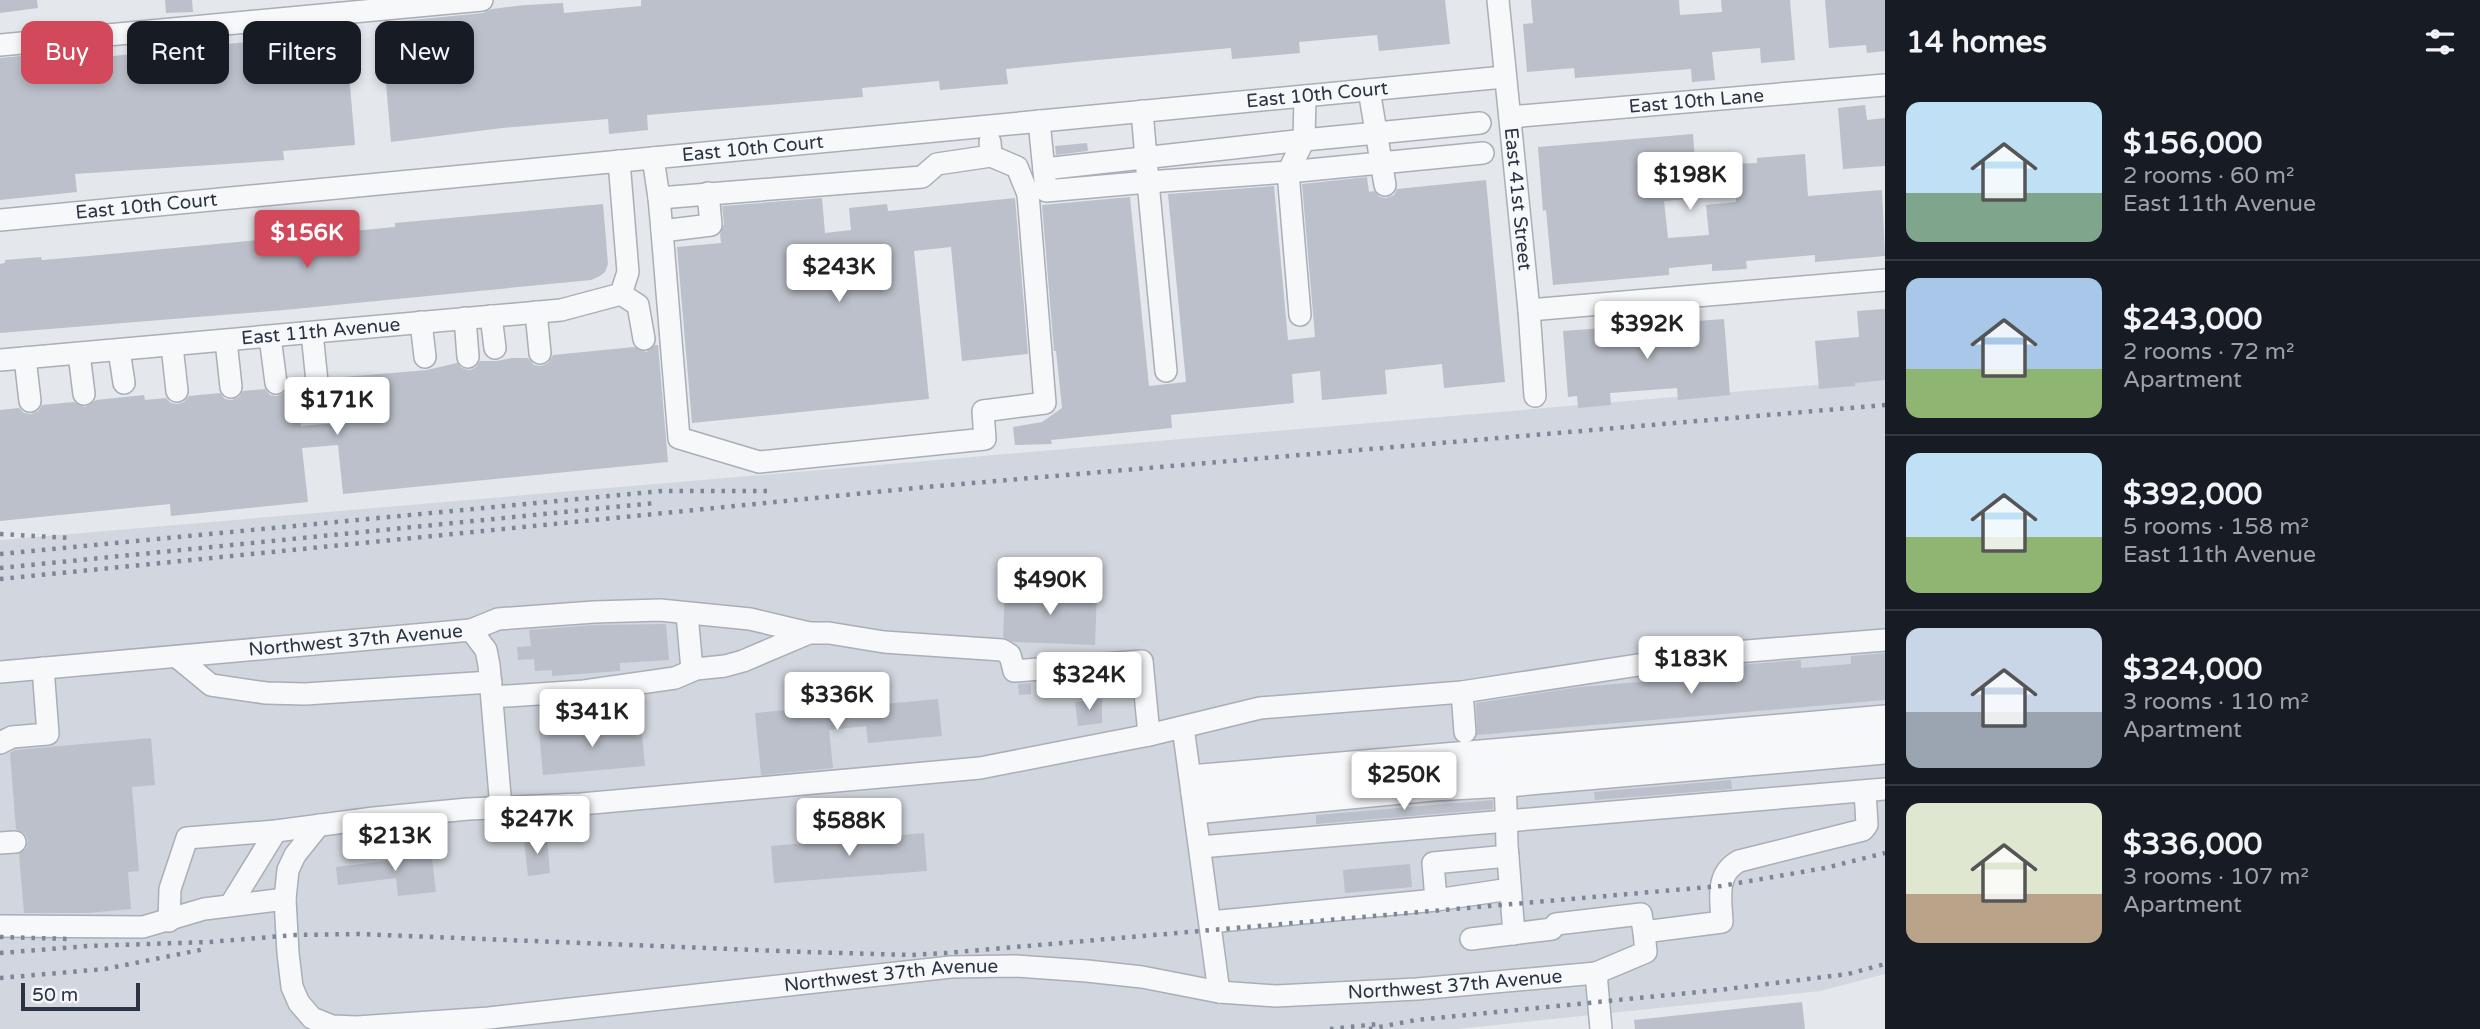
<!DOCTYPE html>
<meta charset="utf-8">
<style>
body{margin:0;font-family:"Varela Round",sans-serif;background:#20242c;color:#f1f3f6;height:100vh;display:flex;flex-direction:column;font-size:26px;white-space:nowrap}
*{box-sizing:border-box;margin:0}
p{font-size:23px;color:#9ea1a6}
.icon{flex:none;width:38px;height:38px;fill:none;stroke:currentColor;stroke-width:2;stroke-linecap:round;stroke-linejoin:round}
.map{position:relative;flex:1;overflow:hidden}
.sheet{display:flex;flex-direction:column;background:#171b24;width:595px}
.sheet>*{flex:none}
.banner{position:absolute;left:21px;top:21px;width:665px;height:63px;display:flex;gap:14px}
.scale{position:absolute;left:21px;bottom:18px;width:119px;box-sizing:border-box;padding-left:7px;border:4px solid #2b3445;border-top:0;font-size:19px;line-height:24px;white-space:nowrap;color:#2b3445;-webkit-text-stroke:5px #f4f6f9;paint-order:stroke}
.price{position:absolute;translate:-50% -60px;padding:0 16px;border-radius:7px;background:#fff;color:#222;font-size:23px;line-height:46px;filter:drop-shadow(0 2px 4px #0008)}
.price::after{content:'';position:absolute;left:50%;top:42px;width:21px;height:16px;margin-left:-10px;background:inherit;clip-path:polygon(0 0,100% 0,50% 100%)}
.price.active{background:#d1495b;color:#fff}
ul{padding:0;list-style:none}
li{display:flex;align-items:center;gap:21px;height:175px;padding:0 21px}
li+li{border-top:2px solid #363941}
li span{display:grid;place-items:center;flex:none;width:196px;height:140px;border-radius:14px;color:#555}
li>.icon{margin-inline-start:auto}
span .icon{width:84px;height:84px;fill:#fffc;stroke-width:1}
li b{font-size:30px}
h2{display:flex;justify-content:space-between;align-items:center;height:84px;padding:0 21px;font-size:30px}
.tag{padding:0 24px;border-radius:14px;background:#171b24;box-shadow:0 4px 10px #0003;font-size:24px;line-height:63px}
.tag.active{background:#d1495b;color:#fff}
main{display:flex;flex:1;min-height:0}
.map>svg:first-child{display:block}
.built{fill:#d2d6de}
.building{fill:#bbc0ca}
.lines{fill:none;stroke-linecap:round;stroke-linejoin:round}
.minor-casing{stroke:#a9aeb7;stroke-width:24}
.minor{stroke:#f7f8fa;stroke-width:21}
.rail{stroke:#7d8696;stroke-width:4.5;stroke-dasharray:3.5 7;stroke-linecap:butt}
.labels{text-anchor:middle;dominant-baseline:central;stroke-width:5;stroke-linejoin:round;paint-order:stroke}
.street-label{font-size:19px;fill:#2b3445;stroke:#f4f6f9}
</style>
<main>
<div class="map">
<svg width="1885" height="1029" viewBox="0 0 1885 1029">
<rect width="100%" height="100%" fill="#e4e7ec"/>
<path class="built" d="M1885,379V974L1820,991L1457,1029H0V540Z"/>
<path class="building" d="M0,0H37L38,8L0,13Z
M165,0H192L193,12L166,13Z
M641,0H1445L1450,44L1379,51L1377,35L1299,42L1300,53L1232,59L1231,48L1086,61L1006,69L1008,84L940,90L939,81L862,88L863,97L647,115L648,130L609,134L608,119L502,128L391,142L381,23L483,13L492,9L525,5L563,3L564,13L641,6Z
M1531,0H1679L1680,15L1722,12L1721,0H1790L1795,60L1761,63L1760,48L1712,52L1715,80L1692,82L1691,69L1575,78L1574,68L1527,72L1523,24L1533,23Z
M1825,0H1885V51L1867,53L1866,45L1829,48Z
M345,26L355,145L283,151L284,160L75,174L77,192L0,200V58L63,52L64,61L142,53L285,38L284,32Z
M1865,105L1867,120L1885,118V166L1843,169L1838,108Z
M1693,134L1698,198L1664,201L1668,238L1709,235L1706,205L1736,202L1733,164L1757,163V158L1805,154L1808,196L1882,190L1885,256L1815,262V255L1746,261L1747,269L1712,271V264L1669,268V275L1553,285L1546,210L1543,211L1538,147Z
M1087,143L1088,151L1056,155L1055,146Z
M1367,177L1369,192L1374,191L1380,197L1386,198L1394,195L1397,189L1486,180L1505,382L1444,388L1442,364L1385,370L1387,394L1322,400L1320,371L1292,374L1294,403L1171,415L1172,428L1051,440L1052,444L1015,445L1013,427L1042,422L1062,408L1056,351H1054L1042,205L1130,197L1149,386L1186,382L1168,194L1274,186L1288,340L1315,337L1302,184Z
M822,198L825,233L851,230L849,208L887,204L888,211L1015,198L1028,354L962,361L951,247L914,251L929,399L692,423L677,247L721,243L720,234L724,224L722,206Z
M603,204L608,264L605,272L600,276L591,280L284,310L0,333V264L5,263V260L41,257L42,260L89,256L395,227V223Z
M1885,309V380L1855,383V386L1819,389L1815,341L1859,337L1857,311Z
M1724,319L1730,395L1678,400L1677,388L1610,393L1611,405L1578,408L1577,396L1568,397L1563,331Z
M655,345H658L668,462L343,494L338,445L302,448L308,502L171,516L170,504L0,521V410L19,408L24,413L31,414L38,411L42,405L74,402L85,407L96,400L144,395L145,400L166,398L171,403L178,404L184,402L189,396L220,393L225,399L232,400L239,397L243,391L265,389L270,395L277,396L284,393L288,387L296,386L301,426L336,423L332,378L427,370L457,363L462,368L470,370L476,367L480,361H496L512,358H528L534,365L541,366L548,363L553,355L634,347L646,352Z
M1005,589L1097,593L1095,645L1013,642L1003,637Z
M666,624L669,660L620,663V671L552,676V670L535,671L534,659L518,660L517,647L531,646L529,630L595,625Z
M1885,653V700L1477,735L1476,703L1580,687L1697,677L1696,669L1712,667L1801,660V668L1851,664V656Z
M1031,683V694L1019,695L1018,684Z
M938,699L942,736L868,743L866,726L829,730L833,768L761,775L755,713L841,705L842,708Z
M1102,699V723L1078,726L1075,702Z
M641,723L645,766L543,775L539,731Z
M151,738L155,785L132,787L139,871L128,872L131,909L88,913H24L19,854L26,848L28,840L25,834L16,829L10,753L15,750Z
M1731,780L1732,789L1595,800L1594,792Z
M1493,800V809L1316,824V815Z
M924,833L927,871L774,883L771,846Z
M547,837L550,873L528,876L524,840Z
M431,850L436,892L398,896L396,878L338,885L336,867L394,860V854Z
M1410,864L1412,887L1345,893L1343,870Z
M1802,1002L1805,1029H1635L1634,1020Z"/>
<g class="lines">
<defs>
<g id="minor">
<path id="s1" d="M1498,0L1529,310L1535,396"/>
<path d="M0,45L482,0"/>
<path d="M1369,90L1385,185"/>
<path id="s2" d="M1510,117L1885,85"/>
<path d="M1039,121L1046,191L1148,182L1142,111"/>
<path d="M653,158L659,198L922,177L937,164L991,156L990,142"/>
<path d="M1044,169L1304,140L1480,123"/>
<path d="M659,198L662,231L711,225L708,193"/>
<path id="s3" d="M0,220L1504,77"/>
<path d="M662,231L679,438L759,462L985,439L983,411L1045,403L1028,194L1017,167L991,156"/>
<path d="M621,294L638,305L644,339"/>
<path d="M1529,310L1885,280"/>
<path d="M536,312L540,353"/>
<path d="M1300,315L1288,172L1304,140L1305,96"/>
<path d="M491,316L495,348"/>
<path d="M465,318L468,357"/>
<path d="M421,322L425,357"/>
<path d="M312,333L320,411"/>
<path d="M270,337L276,383"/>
<path d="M226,341L231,387"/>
<path d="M172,346L177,391"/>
<path d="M119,350L124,383"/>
<path d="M79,354L84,394"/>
<path d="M25,358L30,401"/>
<path id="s4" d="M0,360L561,310L621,294L628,272L619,161"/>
<path d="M1166,371L1148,182L1288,172L1483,153"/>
<path d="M687,614L692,670"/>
<path d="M471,630L498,619L594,612L660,610L750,619L809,633H829L884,642L1002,650L1010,655L1014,671L1142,661L1149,735"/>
<path d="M177,657L211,685L266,693L305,694L491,682"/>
<path id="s5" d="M0,672L471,630L486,650L489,665L501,808"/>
<path d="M1462,692L1465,732"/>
<path d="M492,697L584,691L675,678L696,669L725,666L743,661L809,633"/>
<path d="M1183,727L1219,992"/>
<path d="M0,743L12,737L48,734L43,668"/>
<path d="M1505,773L1507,845L1514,934"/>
<path d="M1190,776L1885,716"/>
<path d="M1192,793L1885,734"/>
<path d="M1195,813L1433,790L1507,786L1885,753"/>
<path id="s6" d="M319,825L295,855L288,870L285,899L288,953L292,987L299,1003L312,1018L332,1026L357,1027L489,1018L951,967L1015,966L1087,971L1142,977L1219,992L1276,996L1417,989L1596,973L1646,952L1644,932L1722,922C1721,899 1715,874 1739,861L1863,830L1867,825L1865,791"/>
<path d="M0,843L15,842"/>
<path d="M1200,847L1885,789"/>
<path d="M1436,900L1433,863L1508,856"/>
<path d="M231,904L276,831"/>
<path d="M169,921L170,889L187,838L276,831L374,818L468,809L581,804L980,768L1149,735L1260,708L1462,692L1710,654L1885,640"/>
<path d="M1210,922L1436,900L1510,889"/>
<path d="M0,926L143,927L204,909L285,899"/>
<path d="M1471,939L1552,929L1556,924L1641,914L1644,932"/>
<path d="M1596,973L1601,1029"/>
</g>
</defs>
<use href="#minor" class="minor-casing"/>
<use href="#minor" class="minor"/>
<path class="rail" d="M0,534L70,538
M0,554L662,491H769
M0,568L655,503
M0,579L926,487L1885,405
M0,937L69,939
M0,953L88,946L209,942L295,935L359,934L805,952L911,955L946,953L1721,886L1825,868L1885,853
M0,978L105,969L205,949
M1330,1029L1378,1024
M1369,1029L1416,1020L1719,990L1848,974L1885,964"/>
</g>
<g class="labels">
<g class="street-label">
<text stroke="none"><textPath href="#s3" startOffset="1323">East 10th Court</textPath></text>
<text stroke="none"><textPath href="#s2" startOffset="187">East 10th Lane</textPath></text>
<text stroke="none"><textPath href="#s3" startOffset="756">East 10th Court</textPath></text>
<text stroke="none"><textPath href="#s1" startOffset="200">East 41st Street</textPath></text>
<text stroke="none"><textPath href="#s3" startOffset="147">East 10th Court</textPath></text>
<text stroke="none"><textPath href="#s4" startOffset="322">East 11th Avenue</textPath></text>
<text stroke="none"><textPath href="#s5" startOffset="357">Northwest 37th Avenue</textPath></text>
<text stroke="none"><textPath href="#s6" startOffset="793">Northwest 37th Avenue</textPath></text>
<text stroke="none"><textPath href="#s6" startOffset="1360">Northwest 37th Avenue</textPath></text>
</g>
</g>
</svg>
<div class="scale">50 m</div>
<b class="price" style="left:1690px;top:212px">$198K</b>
<b class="price active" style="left:307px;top:270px">$156K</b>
<b class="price" style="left:839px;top:304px">$243K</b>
<b class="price" style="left:1647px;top:361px">$392K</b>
<b class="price" style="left:337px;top:437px">$171K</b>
<b class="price" style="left:1050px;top:617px">$490K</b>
<b class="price" style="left:1691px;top:696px">$183K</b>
<b class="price" style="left:1089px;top:712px">$324K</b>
<b class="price" style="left:837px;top:732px">$336K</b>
<b class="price" style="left:592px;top:749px">$341K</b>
<b class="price" style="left:1404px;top:812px">$250K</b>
<b class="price" style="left:537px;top:856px">$247K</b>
<b class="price" style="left:849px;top:858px">$588K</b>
<b class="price" style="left:395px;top:873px">$213K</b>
<div class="banner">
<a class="tag active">Buy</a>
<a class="tag">Rent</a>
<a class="tag">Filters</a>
<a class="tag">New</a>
</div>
</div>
<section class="sheet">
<h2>14 homes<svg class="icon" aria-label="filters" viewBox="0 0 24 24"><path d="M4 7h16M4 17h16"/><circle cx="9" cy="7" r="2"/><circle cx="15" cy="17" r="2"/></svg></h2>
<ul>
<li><span style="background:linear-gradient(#bfe0f5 65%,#7fa58c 0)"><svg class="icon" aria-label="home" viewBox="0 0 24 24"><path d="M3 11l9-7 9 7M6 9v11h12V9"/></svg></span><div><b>$156,000</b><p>2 rooms · 60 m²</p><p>East 11th Avenue</p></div></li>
<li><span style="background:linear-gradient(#a9c7e8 65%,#8fb573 0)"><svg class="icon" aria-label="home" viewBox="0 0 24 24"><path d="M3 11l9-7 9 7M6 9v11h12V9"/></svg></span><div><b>$243,000</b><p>2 rooms · 72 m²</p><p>Apartment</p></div></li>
<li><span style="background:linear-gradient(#bfe0f5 60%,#8fb573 0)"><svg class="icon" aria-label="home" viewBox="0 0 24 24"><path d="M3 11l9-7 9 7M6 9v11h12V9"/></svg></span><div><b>$392,000</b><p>5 rooms · 158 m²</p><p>East 11th Avenue</p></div></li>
<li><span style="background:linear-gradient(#c9d6e8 60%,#9aa5b1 0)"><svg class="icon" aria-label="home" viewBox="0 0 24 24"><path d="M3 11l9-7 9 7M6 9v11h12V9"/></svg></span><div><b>$324,000</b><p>3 rooms · 110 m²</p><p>Apartment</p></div></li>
<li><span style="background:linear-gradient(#dfe7d0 65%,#b9a48a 0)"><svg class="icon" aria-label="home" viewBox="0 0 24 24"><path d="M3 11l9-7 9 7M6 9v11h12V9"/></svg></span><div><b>$336,000</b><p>3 rooms · 107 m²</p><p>Apartment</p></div></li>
</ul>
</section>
</main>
